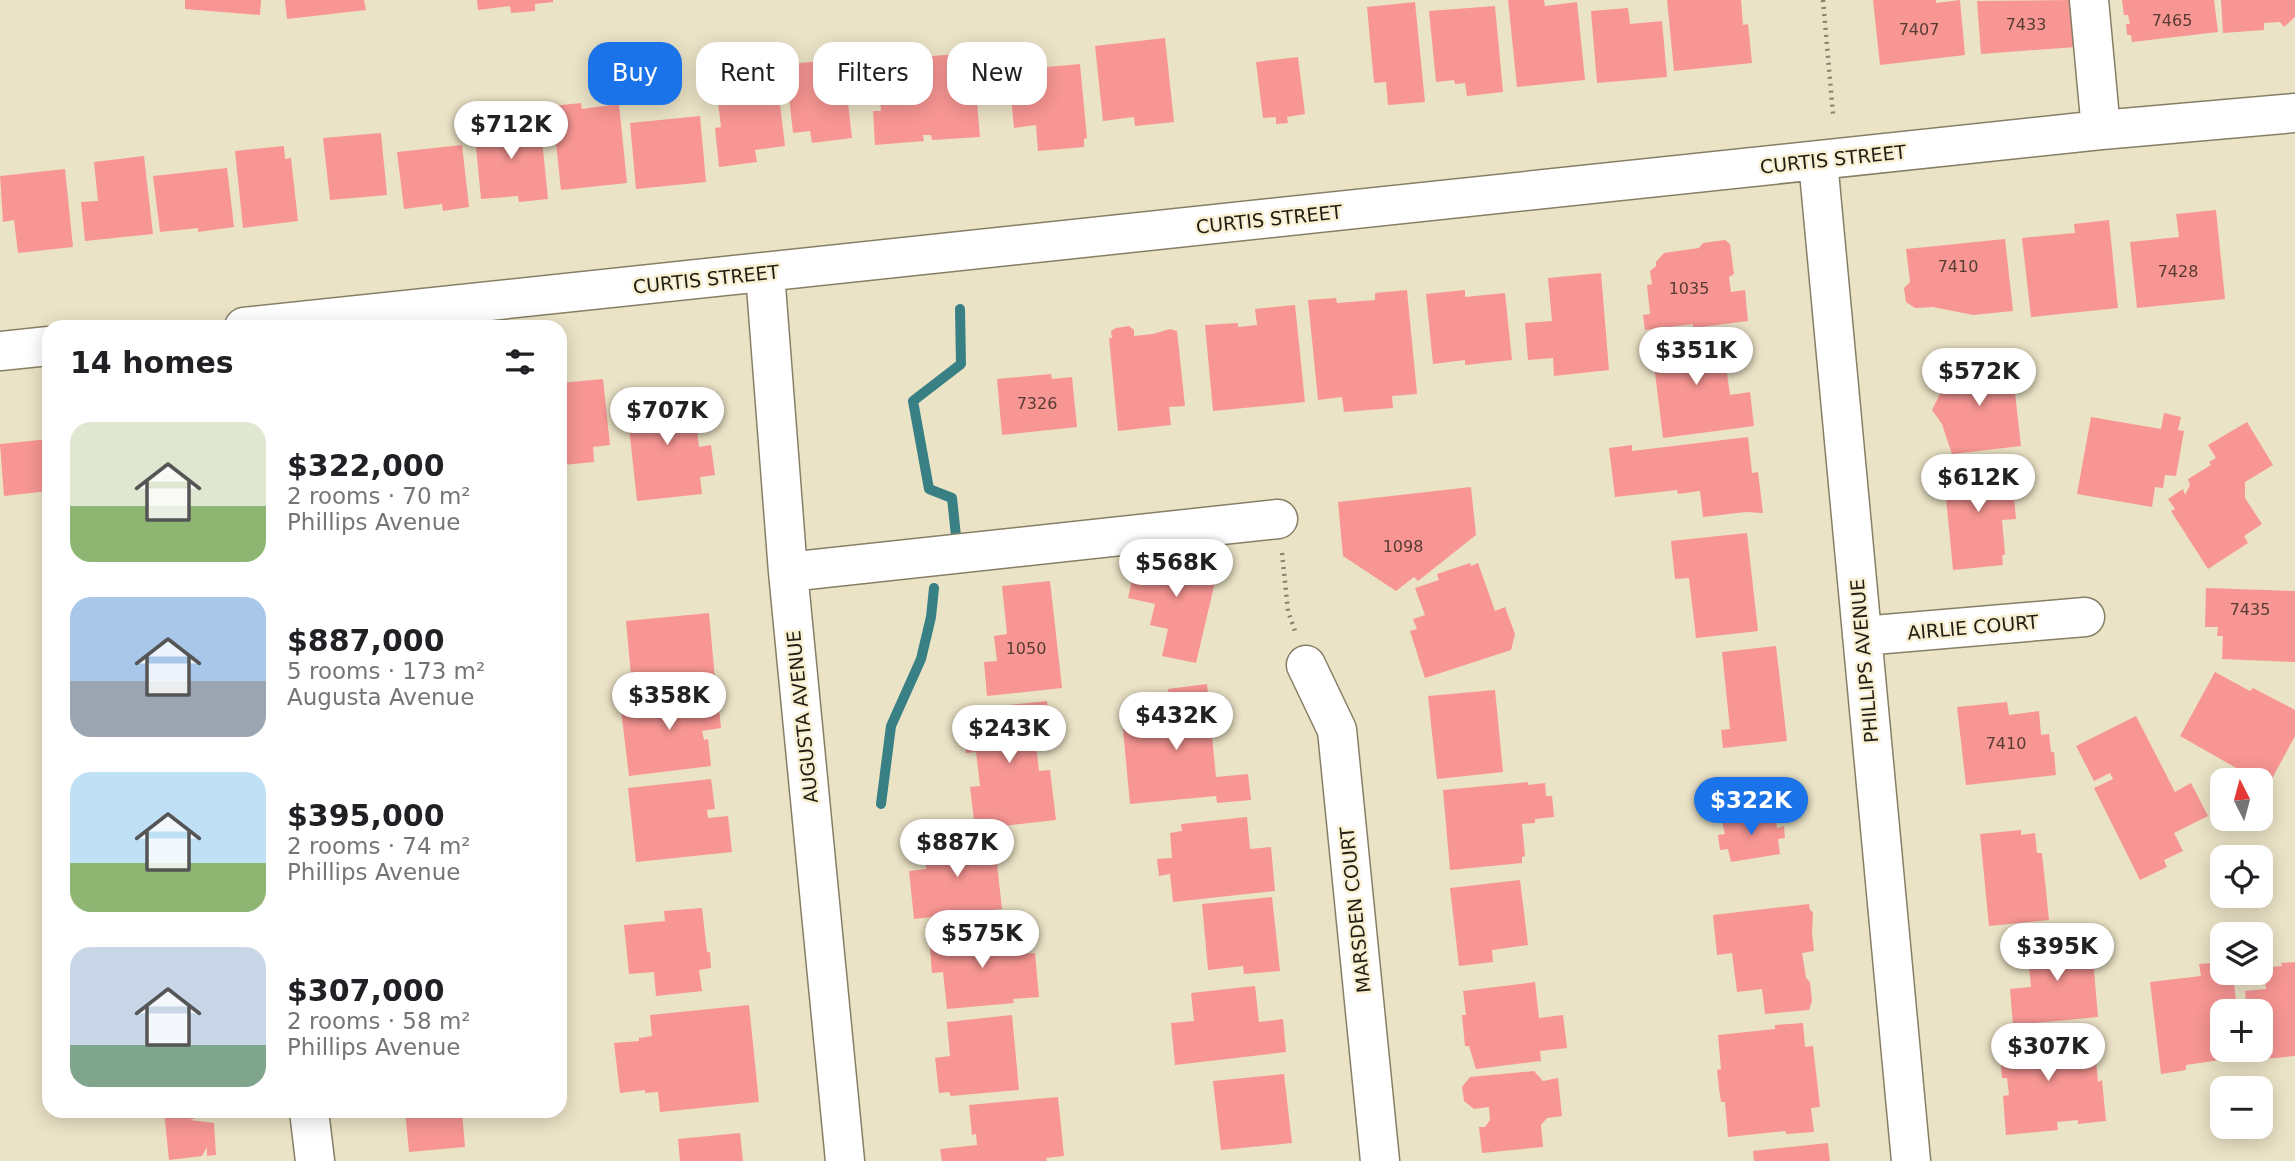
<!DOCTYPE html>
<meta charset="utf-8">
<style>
body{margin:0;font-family:"DejaVu Sans",sans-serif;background:#f6f6f6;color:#202124;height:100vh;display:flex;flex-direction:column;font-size:26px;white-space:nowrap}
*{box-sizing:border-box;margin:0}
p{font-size:23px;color:#757577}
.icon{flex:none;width:38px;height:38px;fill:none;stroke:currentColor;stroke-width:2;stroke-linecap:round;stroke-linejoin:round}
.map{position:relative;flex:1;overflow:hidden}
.drawer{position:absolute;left:42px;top:320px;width:525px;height:798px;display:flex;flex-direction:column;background:#fff;border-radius:21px;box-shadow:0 4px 18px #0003}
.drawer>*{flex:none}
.hud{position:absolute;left:588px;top:42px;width:665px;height:63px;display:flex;gap:14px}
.needle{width:46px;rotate:354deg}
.controls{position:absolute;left:2210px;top:768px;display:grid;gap:14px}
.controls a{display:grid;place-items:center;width:63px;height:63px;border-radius:14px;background:#fff;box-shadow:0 4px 18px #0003;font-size:35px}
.price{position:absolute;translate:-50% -60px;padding:0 16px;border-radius:24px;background:#fff;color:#222;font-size:23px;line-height:46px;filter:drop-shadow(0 2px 4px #0008)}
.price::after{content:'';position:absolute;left:50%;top:42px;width:21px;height:16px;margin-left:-10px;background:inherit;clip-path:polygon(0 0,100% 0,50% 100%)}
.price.active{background:#1a73e8;color:#fff}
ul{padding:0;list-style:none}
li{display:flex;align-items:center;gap:21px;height:175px;padding:0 28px}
li span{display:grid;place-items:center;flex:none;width:196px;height:140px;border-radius:21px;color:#555}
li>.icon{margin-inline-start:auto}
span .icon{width:84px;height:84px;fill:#fffc;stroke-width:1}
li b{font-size:30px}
h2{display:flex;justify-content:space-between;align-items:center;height:84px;padding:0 28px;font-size:30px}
.chip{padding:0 24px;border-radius:21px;background:#fff;box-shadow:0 4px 18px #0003;font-size:24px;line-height:63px}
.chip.active{background:#1a73e8;color:#fff}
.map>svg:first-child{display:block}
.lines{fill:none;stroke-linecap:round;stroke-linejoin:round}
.stream{stroke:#398085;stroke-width:10}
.building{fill:#f89693}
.minor-casing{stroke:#877f65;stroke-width:41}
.path{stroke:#88826e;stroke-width:4.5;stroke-dasharray:2 5;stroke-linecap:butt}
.minor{stroke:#fff;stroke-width:38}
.labels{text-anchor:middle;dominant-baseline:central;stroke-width:5;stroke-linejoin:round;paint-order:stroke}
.number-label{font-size:16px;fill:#573c33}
.street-label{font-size:19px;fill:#211e13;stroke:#f9f0d3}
</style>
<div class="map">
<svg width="2295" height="1161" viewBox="0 0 2295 1161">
<rect width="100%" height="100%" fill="#ebe3c6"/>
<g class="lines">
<path class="stream" d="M956,536L952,498L929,489L913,401L961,364L960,309
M881,804L891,726L921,659L931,617L934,588"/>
</g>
<path class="building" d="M185,0H261L260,15L185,9Z
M285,0H364L366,10L287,19Z
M477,0H553V2L535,4V11L511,13L510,6L478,10Z
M1508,0H1544L1545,6L1577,2L1585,80L1517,87Z
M1667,0H1741L1743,25L1748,24L1752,63L1674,71Z
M1873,0H1936V3L1960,0L1965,55L1880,65Z
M2072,0L2076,47L1981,54L1977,1Z
M2122,0H2214L2218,32L2132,42L2131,35H2127L2126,24H2130L2128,15H2124Z
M2221,0H2295V17L2284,27L2280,22L2264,23V30L2223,33Z
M1415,2L1425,102L1388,105L1386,82L1374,83L1367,7Z
M1495,6L1503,92L1467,96L1465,83L1455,84L1454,80L1436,82L1429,11Z
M1628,8L1630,24L1662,21L1667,77L1597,83L1591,11Z
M1165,38L1174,122L1135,126L1134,117L1103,121L1095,46Z
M972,53L974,82L967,83L969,103H977L980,137L932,140L931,135H923L924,141L875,145L873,111H881L879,90L872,91L870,61L909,58L910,66L921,65L933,64L932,56Z
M1298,57L1305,114L1287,117L1288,123L1276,124V117L1263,118L1256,62Z
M843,59L852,138L812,143L810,131L793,133L787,78H791L789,64Z
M1080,64L1087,138L1084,139V147L1038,151L1036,125L1014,128L1009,74L1025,72V69Z
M776,71L785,146L755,150L757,162L719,167L715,128L721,127L715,78Z
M581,103L582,109L619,104L627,183L561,190L552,106Z
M700,116L706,182L636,189L630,123Z
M540,119L548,199L519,202L518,196L481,199L474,126Z
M381,133L387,195L330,200L323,138Z
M462,145L469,207L443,211L442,204L404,209L397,152Z
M284,146L285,159L291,158L298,221L243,228L235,151Z
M144,156L153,234L85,241L81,202L98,201L94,162Z
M227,168L234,227L198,232V228L160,232L153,176Z
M65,169L73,247L18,253L14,220L3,222L0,176Z
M2216,210L2225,299L2137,308L2130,242L2179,237L2176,214Z
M2109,220L2118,308L2031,317L2022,238L2075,233L2074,224Z
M2005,239L2013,311L1973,315L1933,307L1915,308L1906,302L1904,288L1910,282L1906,249Z
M1725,240L1730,244L1734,274L1729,277L1731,292L1745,290L1748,321L1693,328V324L1645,330L1643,315L1650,314L1647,285L1652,284L1650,271L1656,266V262L1664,253L1699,248L1703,243Z
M1601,273L1609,370L1554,376L1553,358L1528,360L1525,323L1552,321L1548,278Z
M1407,290L1417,394L1392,396L1393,408L1344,412L1342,397L1318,400L1308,300L1336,298L1337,303L1375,300V293Z
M1465,290V297L1505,293L1512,360L1465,365V360L1433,364L1426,294Z
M1295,305L1305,402L1213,411L1205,325L1238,323V327L1257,325L1255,309Z
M1129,326L1134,330V336L1153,334L1170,329L1177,331L1185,406L1169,407L1171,425L1118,431L1109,338H1112L1111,331L1116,328Z
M1718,331L1722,366H1726L1730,395L1750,392L1754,426L1663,438L1651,340Z
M2002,362L2003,367L2012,366L2021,446L1952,454L1942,424L1932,410L1941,392L1943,368Z
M1051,374L1052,379L1072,377L1077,427L1002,435L997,379Z
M603,379L610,445L593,447L594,462L563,465L562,456L560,457V383Z
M693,392L699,447L711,445L715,475L700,477L702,494L637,501L626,400Z
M2164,413L2181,417L2178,430L2184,431L2176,476L2165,475L2163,488L2155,487L2152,507L2077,494L2091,417L2161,429Z
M2247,422L2273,465L2245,482V498L2262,524L2244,536L2248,543L2208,569L2171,511L2175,509L2168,499L2183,489L2185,495L2190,485L2188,479L2211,465L2209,462L2216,458L2208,445Z
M1748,437L1752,473L1758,472L1763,513L1746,512L1703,517L1700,491L1678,494L1677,490L1615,497L1609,448L1632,445V451Z
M49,439V491L4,496L0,444Z
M1998,462L1999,477H2012L2016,519L2002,520L2005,554L2002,556L2003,565L1953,570L1943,467Z
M1471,487L1476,535L1418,581L1414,577L1396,591L1343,556L1338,502Z
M1747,533L1758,631L1696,638L1689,578L1675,579L1671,541Z
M1138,553L1166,559L1167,553L1219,565L1196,663L1162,656L1168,629L1150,625L1155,604L1128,598Z
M1470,563L1471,566L1478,563L1495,611L1505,607L1515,634L1511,650L1425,678L1410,631L1417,629L1413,619L1425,615L1415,588L1439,580L1437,574Z
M1050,581L1062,688L987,696L984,662L997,661L994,636L1007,634L1002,586Z
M2206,588L2295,591V662L2222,659L2223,636H2217L2218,627H2205Z
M709,613L715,679L632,687L626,621Z
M1776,646L1787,741L1723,748L1721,730L1730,729L1722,652Z
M2215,672L2250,691L2253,688L2295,710V736L2268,786L2180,736Z
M1207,684L1216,777L1248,774L1251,800L1217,803L1216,796L1130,804L1121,708L1170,703L1168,689Z
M717,690L721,728L702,731L704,740L708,739L711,766L629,776L620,702Z
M1495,690L1503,772L1437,779L1428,696Z
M1047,701L1049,726L1034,728L1039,771L1050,770L1056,820L975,829L970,787L980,786L976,752L966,753L962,710Z
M2007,702L2009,715L2039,711L2041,735L2049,734L2051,752H2054L2056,775L1966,785L1957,707Z
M2136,716L2175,792L2191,783L2208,816L2174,833L2183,851L2164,860L2167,867L2140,880L2094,788L2113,779L2110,773L2094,781L2076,746Z
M711,779L715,809L707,810L708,818L728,816L732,852L636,862L628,788Z
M1528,782V785L1545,783L1546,796H1552L1554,817L1535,819V823L1522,824L1525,856L1522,857V863L1450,870L1443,790Z
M1775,813L1777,828L1784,826L1785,838L1778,839L1780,854L1731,862L1728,849L1720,850L1718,835L1725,834L1722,821Z
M1247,817L1250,849L1271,847L1275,891L1173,902L1170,874L1159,876L1157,859L1172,858L1170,833L1182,831L1181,824Z
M2021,830V835L2035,833L2037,853H2042L2049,920L1989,926L1980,834Z
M994,837L1002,909L914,919L909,871L926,869L924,845Z
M1520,880L1528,945L1492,950L1493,962L1459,966L1450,888Z
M1272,897L1280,971L1244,974L1243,966L1208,970L1202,904Z
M1809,904L1810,910L1813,912L1812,933L1814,951L1802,953L1806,978L1810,982L1812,1001L1809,1010L1765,1014L1762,989L1737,992L1732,953L1717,955L1713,915Z
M702,908L707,952H710L711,968L699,970L702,991L656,996L654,972L629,974L624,925L665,921L664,911Z
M1005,930L1008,955L1035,953L1039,997L1013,999L1014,1003L947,1009L943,972L932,973L929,937Z
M2091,935L2098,1017L2013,1025L2010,989L2031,987L2027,945L2031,944L2030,941L2043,940L2044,943H2050L2049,939Z
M2222,962V973H2233L2237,1012H2222V1036L2218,1037L2220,1060L2186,1065V1070L2161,1074L2150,982L2201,976L2199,964Z
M2295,962V1056L2253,1060L2252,1050H2261V1012H2247L2245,991L2266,989L2263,968L2282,966L2281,963Z
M1535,982L1539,1018L1563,1015L1567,1048L1540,1051L1541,1061L1476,1069L1469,1046H1465L1462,1015H1466L1463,991Z
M1255,986L1259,1022L1283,1019L1286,1052L1175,1065L1171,1023L1194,1021L1191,993Z
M749,1005L759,1102L660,1112L658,1092L645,1093V1090L620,1093L614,1043L639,1041V1038L652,1036L650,1015Z
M1012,1015L1019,1090L951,1096L949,1092L939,1093L935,1058L950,1056L947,1022Z
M1803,1023L1805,1047L1813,1046L1820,1107L1811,1108L1814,1132L1786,1134L1785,1131L1728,1137L1725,1102H1721L1719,1088L1717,1070L1721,1069L1718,1035L1775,1029V1025Z
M2051,1030L2052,1042L2083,1038L2085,1062L2096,1061L2098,1082L2102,1080L2106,1121L2078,1124V1120L2057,1122L2058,1130L2006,1135L2003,1096L2009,1095L2007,1078H2002L1998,1034Z
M1534,1071L1543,1081L1558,1078L1562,1116L1547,1118L1541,1125L1543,1147L1482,1153L1479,1127H1485L1490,1120L1489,1107L1474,1109L1464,1101L1462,1087L1470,1077Z
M1284,1074L1292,1143L1221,1150L1213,1081Z
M1058,1097L1064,1156L1046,1158L1047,1161H942L940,1149L977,1145L976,1134L972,1135L969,1105Z
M164,1111H215L190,1120L214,1123L216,1155L207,1156V1147L202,1156L169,1160Z
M405,1111H462L465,1147L409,1152Z
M740,1133L743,1161H680L678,1139Z
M1828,1143L1830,1161H1754L1753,1151Z"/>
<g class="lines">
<defs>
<path id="minor" d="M2089,0L2101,130
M1818,161L1911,1161
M765,273L788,572L845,1161
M244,327L2101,130L2295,113
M0,351L49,346
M788,572L1278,519
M1862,636L2085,617
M1306,665L1337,730L1380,1161
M309,1111L315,1161"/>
</defs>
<use href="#minor" class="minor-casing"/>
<path class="path" d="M1823,0L1833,114
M1282,553L1288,611L1295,631"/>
<use href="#minor" class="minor"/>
</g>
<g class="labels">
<g class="number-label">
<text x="2172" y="20">7465</text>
<text x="2026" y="24">7433</text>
<text x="1919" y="29">7407</text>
<text x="1958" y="266">7410</text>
<text x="2178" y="271">7428</text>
<text x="1689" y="288">1035</text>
<text x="1037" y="403">7326</text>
<text x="1403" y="546">1098</text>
<text x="2250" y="609">7435</text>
<text x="1026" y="648">1050</text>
<text x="2006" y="743">7410</text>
</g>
<g class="street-label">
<text transform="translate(1833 159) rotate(-6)">CURTIS STREET</text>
<text transform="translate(1269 219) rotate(-6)">CURTIS STREET</text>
<text transform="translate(706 279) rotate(-6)">CURTIS STREET</text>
<text transform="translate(1973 627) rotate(-5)">AIRLIE COURT</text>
<text transform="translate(1864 661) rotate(-95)">PHILLIPS AVENUE</text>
<text transform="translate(802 717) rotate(-96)">AUGUSTA AVENUE</text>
<text transform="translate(1355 910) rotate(-96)">MARSDEN COURT</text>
</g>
</g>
</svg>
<div class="controls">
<a><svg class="needle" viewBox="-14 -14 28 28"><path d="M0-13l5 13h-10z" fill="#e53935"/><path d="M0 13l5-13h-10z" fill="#757577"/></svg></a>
<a><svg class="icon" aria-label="locate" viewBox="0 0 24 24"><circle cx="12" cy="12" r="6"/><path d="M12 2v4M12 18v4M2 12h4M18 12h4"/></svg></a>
<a><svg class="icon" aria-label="layers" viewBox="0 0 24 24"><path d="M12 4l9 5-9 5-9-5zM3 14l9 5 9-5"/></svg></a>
<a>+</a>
<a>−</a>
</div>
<b class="price" style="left:511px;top:161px">$712K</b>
<b class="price" style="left:1696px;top:387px">$351K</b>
<b class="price" style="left:1979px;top:408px">$572K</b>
<b class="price" style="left:667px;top:447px">$707K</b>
<b class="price" style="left:1978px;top:514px">$612K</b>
<b class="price" style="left:1176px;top:599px">$568K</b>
<b class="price" style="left:669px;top:732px">$358K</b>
<b class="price" style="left:1176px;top:752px">$432K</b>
<b class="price" style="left:1009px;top:765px">$243K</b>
<b class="price active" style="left:1751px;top:837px">$322K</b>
<b class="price" style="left:957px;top:879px">$887K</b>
<b class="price" style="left:982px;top:970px">$575K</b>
<b class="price" style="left:2057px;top:983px">$395K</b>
<b class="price" style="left:2048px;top:1083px">$307K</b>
<div class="hud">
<a class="chip active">Buy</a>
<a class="chip">Rent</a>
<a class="chip">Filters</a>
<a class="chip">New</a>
</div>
<section class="drawer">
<h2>14 homes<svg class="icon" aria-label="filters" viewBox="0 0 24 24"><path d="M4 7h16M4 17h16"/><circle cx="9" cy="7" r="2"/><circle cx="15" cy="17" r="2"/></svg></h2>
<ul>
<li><span style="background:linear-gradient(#dfe7d0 60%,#8fb573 0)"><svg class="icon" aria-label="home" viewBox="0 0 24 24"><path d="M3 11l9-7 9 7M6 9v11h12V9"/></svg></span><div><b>$322,000</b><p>2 rooms · 70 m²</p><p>Phillips Avenue</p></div></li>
<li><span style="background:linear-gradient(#a9c7e8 60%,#9aa5b1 0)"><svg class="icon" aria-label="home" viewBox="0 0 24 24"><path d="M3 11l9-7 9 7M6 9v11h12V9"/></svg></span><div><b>$887,000</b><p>5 rooms · 173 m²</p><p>Augusta Avenue</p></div></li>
<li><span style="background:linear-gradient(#bfe0f5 65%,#8fb573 0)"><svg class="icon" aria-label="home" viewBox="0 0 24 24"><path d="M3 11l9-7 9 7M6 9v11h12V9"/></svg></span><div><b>$395,000</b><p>2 rooms · 74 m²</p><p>Phillips Avenue</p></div></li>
<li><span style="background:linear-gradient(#c9d6e8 70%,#7fa58c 0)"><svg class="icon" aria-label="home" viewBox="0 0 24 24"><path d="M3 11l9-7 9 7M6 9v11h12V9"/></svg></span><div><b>$307,000</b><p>2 rooms · 58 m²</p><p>Phillips Avenue</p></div></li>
</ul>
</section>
</div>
